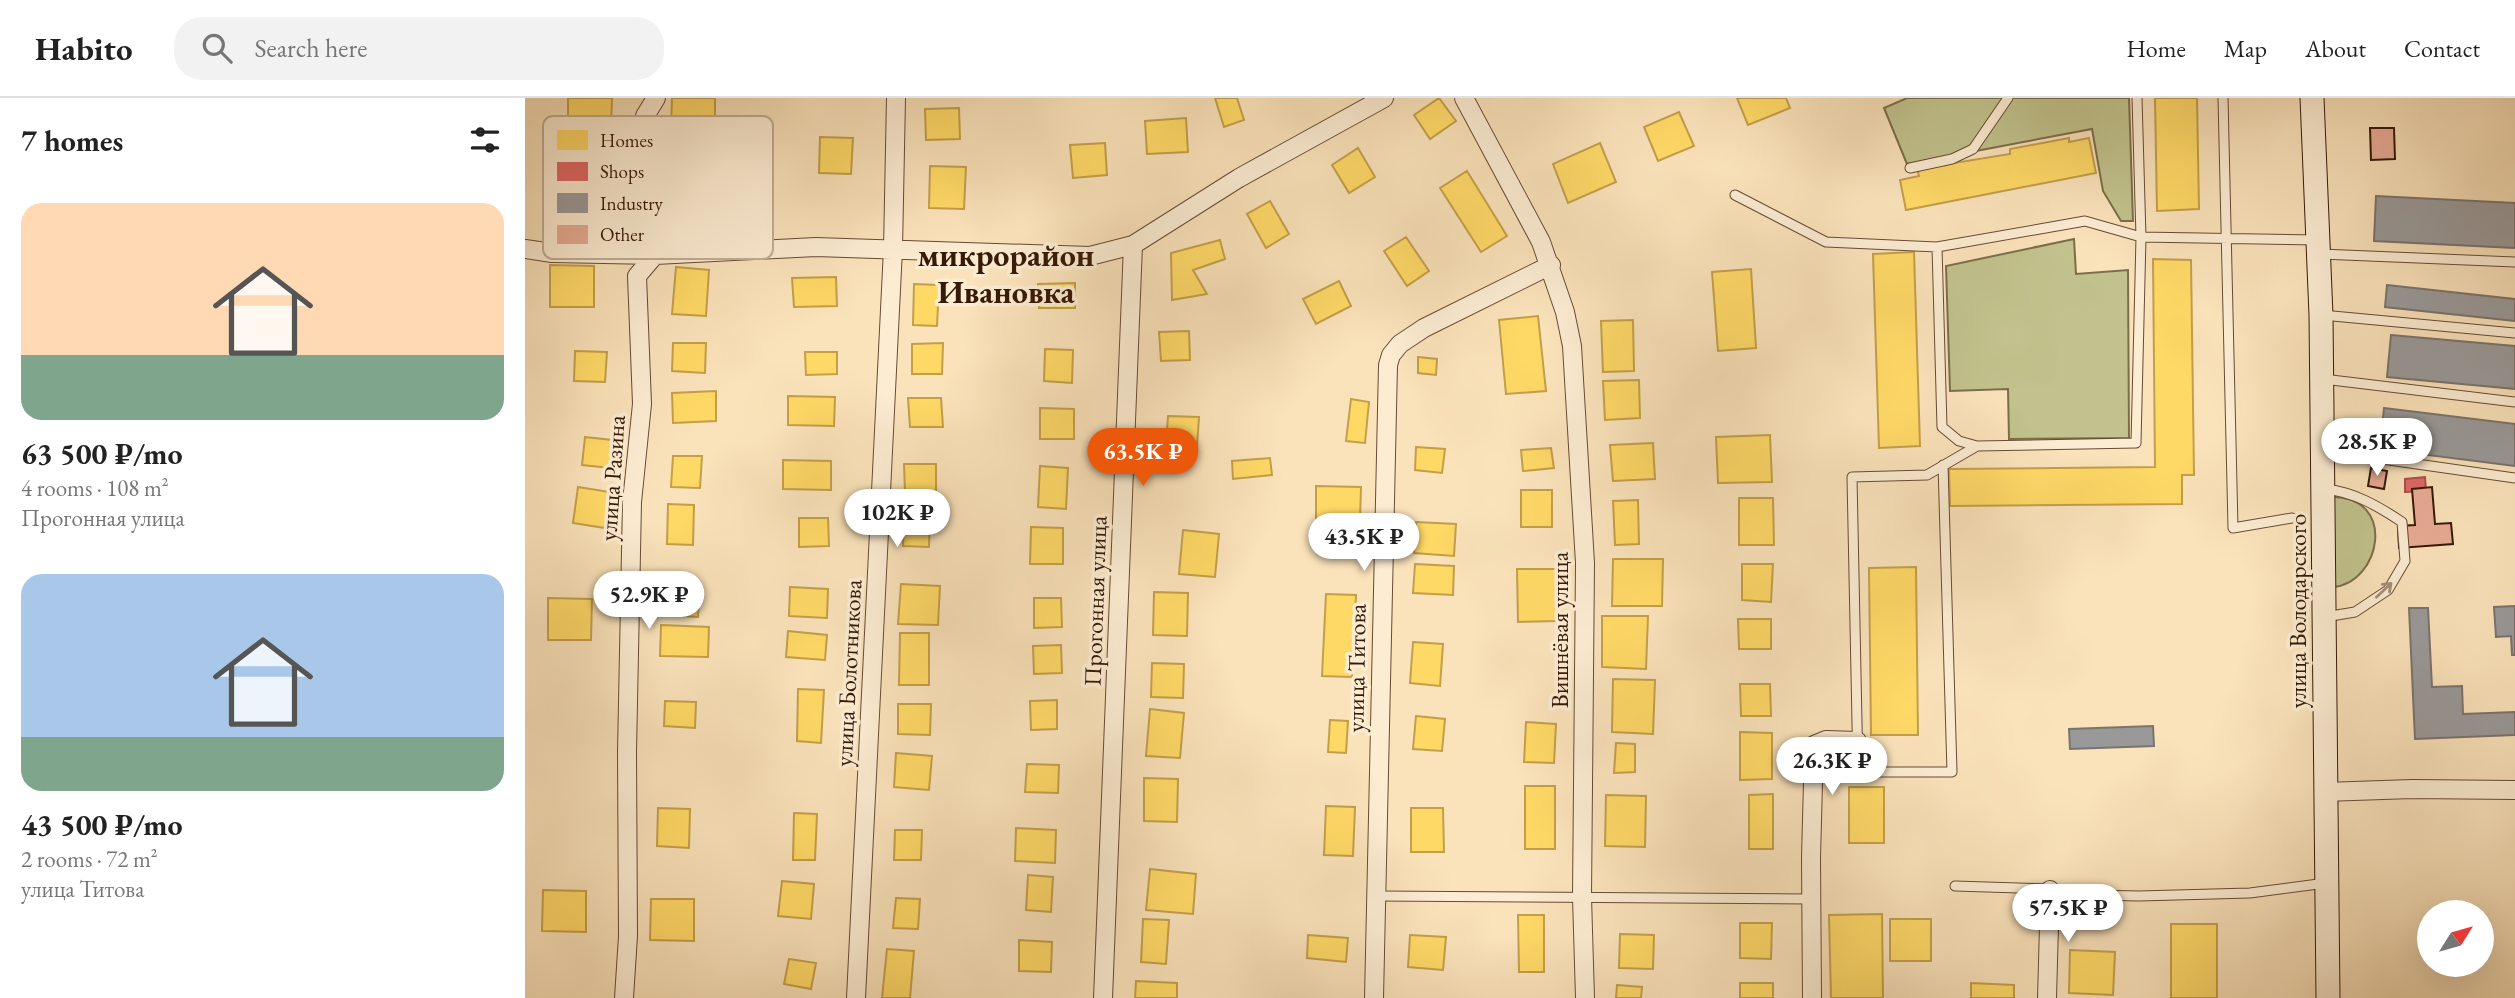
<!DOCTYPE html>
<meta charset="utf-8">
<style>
body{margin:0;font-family:"EB Garamond",serif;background:#f2f2f2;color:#222;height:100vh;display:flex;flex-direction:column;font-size:26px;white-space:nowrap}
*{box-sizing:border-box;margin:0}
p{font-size:23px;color:#767676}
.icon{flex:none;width:38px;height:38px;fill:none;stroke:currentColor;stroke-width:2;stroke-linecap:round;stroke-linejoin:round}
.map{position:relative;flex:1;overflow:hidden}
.panel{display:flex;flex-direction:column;background:#fff;width:525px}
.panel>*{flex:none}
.needle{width:46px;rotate:53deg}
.controls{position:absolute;left:1892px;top:802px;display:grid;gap:14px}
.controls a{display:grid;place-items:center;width:77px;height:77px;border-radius:50%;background:#fff;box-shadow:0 7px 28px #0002;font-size:35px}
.price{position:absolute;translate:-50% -60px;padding:0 16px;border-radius:24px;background:#fff;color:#222;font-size:23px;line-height:46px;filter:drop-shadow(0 2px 4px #0008)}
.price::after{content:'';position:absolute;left:50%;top:42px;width:21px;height:16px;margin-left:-10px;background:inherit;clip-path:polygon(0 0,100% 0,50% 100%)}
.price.selected{background:#ea580c;color:#fff}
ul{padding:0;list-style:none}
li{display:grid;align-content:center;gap:14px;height:371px;padding:0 21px}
li span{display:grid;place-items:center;height:217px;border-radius:21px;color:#555}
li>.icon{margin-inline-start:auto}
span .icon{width:126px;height:126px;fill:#fffc;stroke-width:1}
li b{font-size:30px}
h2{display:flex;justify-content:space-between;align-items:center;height:84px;padding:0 21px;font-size:30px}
header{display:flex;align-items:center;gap:42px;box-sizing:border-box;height:98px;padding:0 35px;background:#fff;border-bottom:2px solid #e0e0e0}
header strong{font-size:33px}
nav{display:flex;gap:38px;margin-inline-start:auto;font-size:24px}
.search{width:490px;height:63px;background:#f2f2f2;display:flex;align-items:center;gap:18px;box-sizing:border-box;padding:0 24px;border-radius:28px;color:#767676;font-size:26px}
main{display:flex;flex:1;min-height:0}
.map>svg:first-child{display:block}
.green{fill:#c1c28d;stroke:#7c6e4a;stroke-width:2}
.homes{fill:#ffd966;stroke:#c39f4a;stroke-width:2}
.shops{fill:#e06666;stroke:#ad4f4a;stroke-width:2}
.industry{fill:#999;stroke:#7b736d;stroke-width:2}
.building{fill:#e7ab95;stroke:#361907;stroke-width:2}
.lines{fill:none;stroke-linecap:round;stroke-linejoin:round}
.lane-casing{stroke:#674b34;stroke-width:11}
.street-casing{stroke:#674b34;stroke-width:20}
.secondary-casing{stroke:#361907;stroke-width:25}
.lane{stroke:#fcecd2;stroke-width:9}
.street{stroke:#fcecd2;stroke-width:18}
.secondary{stroke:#fcecd2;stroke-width:23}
.oneway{stroke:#a38d77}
.labels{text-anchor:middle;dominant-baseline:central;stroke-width:7;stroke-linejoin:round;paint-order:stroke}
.street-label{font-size:24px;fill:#361907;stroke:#fcecd2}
.district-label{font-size:32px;font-weight:bold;fill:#361907;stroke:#fcecd2}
.key{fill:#fcecd2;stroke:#c1ad95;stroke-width:2}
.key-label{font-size:19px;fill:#361907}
</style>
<header>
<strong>Habito</strong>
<div class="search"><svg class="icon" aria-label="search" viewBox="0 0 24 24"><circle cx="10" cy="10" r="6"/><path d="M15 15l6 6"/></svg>Search here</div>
<nav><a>Home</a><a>Map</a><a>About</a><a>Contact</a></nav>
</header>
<main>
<section class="panel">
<h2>7 homes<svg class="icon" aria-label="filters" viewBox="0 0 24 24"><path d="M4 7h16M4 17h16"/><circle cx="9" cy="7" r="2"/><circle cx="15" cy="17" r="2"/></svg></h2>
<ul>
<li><span style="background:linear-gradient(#ffd9b3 70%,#7fa58c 0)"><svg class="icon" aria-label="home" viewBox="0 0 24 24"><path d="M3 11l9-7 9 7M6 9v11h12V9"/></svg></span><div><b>63 500 ₽/mo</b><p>4 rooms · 108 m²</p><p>Прогонная улица</p></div></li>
<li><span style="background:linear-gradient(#a9c7e8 75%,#7fa58c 0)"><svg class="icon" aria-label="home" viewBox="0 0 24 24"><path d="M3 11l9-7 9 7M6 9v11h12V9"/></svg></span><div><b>43 500 ₽/mo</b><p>2 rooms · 72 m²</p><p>улица Титова</p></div></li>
</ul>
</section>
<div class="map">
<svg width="1990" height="900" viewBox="0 0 1990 900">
<rect width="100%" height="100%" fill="#fae2ba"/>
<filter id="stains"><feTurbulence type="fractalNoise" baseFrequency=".00286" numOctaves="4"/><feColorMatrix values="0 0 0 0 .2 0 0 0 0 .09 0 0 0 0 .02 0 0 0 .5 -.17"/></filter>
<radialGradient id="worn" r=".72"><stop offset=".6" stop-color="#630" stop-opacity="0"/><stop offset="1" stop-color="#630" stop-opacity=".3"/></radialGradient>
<path class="green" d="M1382,0H1604L1608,123H1596L1578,93L1567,31L1382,66L1359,10Z
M1549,141L1551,176L1603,172L1604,340L1484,341L1483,291L1425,293L1421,168Z
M1806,399C1873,398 1856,485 1808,489Z"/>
<path class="homes" d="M43,0H87L86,30H43Z
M147,0H190V31L146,30Z
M690,0H712L719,22L699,29Z
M914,0L931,23L905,41L889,17Z
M1212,0H1261L1265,10L1223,27Z
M1630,0H1672L1674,111L1632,113Z
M434,10L435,41L401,42L400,11Z
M1154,14L1169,48L1133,63L1119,29Z
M661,20L663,54L622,56L620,23Z
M295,39L328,40L326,76L294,75Z
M1544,40V44L1564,40L1571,75L1381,112L1375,82L1394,78L1392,71L1485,56V51Z
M580,45L582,77L548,80L545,47Z
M1075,45L1091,84L1043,105L1028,66Z
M833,50L850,79L824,95L807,67Z
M405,68L441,69L439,111L404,110Z
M942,73L982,138L956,154L915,90Z
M745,103L764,136L741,150L722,116Z
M881,139L904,173L882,188L859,153Z
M695,142L700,161L668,172L682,196L647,202L646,155Z
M1389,154L1395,348L1354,350L1348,156Z
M1628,161L1666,162L1669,377H1657V406L1425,408L1424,371L1630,369Z
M25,167L69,168V209H25Z
M151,169L184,172L181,218L147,216Z
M1226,171L1231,250L1193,253L1187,174Z
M311,179L312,208L269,209L267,180Z
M814,183L826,208L791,226L778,201Z
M550,185V210H514L513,186Z
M389,186L414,187L412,228L388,227Z
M1013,218L1021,293L981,296L974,222Z
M1108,222L1109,273L1078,274L1076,223Z
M664,233L665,262L636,263L634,234Z
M148,245H181L180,275L147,273Z
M418,245L417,276H387V246Z
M520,251L548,252L547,285L519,283Z
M50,253L82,254L80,284L49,283Z
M280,254H312V276L281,277Z
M893,259L912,261L911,277L893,275Z
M1114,282L1115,320L1080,322L1078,283Z
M191,293V323L148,325L147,295Z
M263,298L310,299L309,328L263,327Z
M383,300H416L418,329H385Z
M826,301L844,304L840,345L821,343Z
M515,310L549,311V341H515Z
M643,318L674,319L672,348L641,347Z
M1245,337L1247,384L1193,385L1191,339Z
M60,339L87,342L85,370L57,367Z
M1128,345L1130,381L1088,383L1085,347Z
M891,349L920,351L917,375L890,372Z
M1026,350L1029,370L998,373L996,352Z
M148,358H177L175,390L146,389Z
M745,360L747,377L708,381L707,363Z
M258,362L306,363V392L258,391Z
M379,366H411V393L380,394Z
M515,368L543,370L541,411L513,409Z
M791,388L836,389L835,422L791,421Z
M53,389L85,394L80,430L48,425Z
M996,392H1027V429H996Z
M1214,400H1248L1249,447H1214Z
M1113,402L1114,446L1090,447L1088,403Z
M143,406L169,407L168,447L142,446Z
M379,416L405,417L404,449L378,448Z
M274,420H303L304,448L274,449Z
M891,424L931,426L929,458L889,455Z
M506,429L538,430V466H505Z
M658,432L694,436L690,479L654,476Z
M1088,461H1138L1137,508H1087Z
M890,466L929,468L928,497L888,495Z
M1217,466H1248L1246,504L1217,502Z
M1391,469L1393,637H1346L1344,470Z
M992,471H1032L1033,523L993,524Z
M140,486L175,488L173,519L138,517Z
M376,486L415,488L413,527L373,526Z
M265,489L303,491L302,520L264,518Z
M629,494L663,495L662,538L628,537Z
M801,496L831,497L827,579L797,578Z
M23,500L67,501L66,542H23Z
M509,500H536L537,529L509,530Z
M1077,518H1123L1121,571L1077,569Z
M1213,521H1246V551H1214Z
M136,527L184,529L183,559L135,558Z
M263,533L302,537L300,562L261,559Z
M375,535H404V587H374Z
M888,544L918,546L915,588L885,585Z
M536,547L537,575L509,576L508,548Z
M627,565L659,566L658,600L626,599Z
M1088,581L1130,582L1128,636L1087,634Z
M1215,586H1245L1246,618H1216Z
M273,591L299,592L296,645L272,643Z
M532,602V631L506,632L505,603Z
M140,603L171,604L170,630L139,628Z
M373,606H406L405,637L373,636Z
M625,611L659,615L655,660L621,658Z
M891,618L920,621L917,653L888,651Z
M805,622L823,623L821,655L803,654Z
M1001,624L1031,626L1029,665L999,664Z
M1215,634L1247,635V681L1215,682Z
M1091,645L1110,646V674L1089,675Z
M371,655L407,658L404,692L369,689Z
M502,666L534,667L533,695L500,694Z
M619,680L653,681L652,724L619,723Z
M1000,688H1030V751H1000Z
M1324,689H1359V745H1324Z
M1248,696V751H1224V697Z
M1081,697L1121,698L1120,749L1080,748Z
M801,708L830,709L828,758L799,757Z
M133,710L165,711L164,750L132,748Z
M886,710H918L919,754H886Z
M269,715L292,716L290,762H268Z
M491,730L531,732L530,765L490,763Z
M370,732H397L396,762H369Z
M625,771L671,776L668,816L621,812Z
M503,777L528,779L526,814L501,812Z
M257,783L289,786L286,821L253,818Z
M18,792L61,793V834L17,833Z
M371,800L395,801L393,831L368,830Z
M126,801H169V843L125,842Z
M1357,816L1358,900H1306L1304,817Z
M993,817H1019V874H994Z
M618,821L644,822L641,866L616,864Z
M1365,821H1406V863H1365Z
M1215,825H1247L1246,861L1215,860Z
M1646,826H1692V900H1646Z
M1095,836L1129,837L1128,871L1094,870Z
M783,837L823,840L821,864L782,860Z
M885,837L921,839L918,872L883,869Z
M494,842L527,844L526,874L494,873Z
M362,851L389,853L385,900H357Z
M1545,852L1590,854L1588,897L1544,895Z
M264,861L291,865L286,891L259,886Z
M611,883L652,885V900H610Z
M1215,885H1248V900H1215Z
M1446,885L1489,887V900H1446Z
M1092,887L1117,889L1116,900H1091Z"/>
<path class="shops" d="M1900,379L1901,393L1880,394V381Z"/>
<path class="industry" d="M1851,98L1990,105V150L1849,143Z
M1862,187L1990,201V223L1860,209Z
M1866,237L1990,248V291L1862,279Z
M1859,310L1990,326V368L1855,351Z
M1990,508V557H1987L1986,538L1971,539L1969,509Z
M1884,510H1903L1907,589L1937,588L1938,616L1990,614V637L1890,641Z
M1628,628L1629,648L1545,651L1544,631Z"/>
<path class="building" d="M1845,30H1869L1870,61L1846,62Z
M1846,370L1862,373L1859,391L1843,388Z
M1907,389L1910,426L1926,425L1928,446L1874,450L1873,428L1890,427L1887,391Z"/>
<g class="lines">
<defs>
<path id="lane" d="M1612,0L1616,139L1611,345L1452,348L1434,343L1417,329L1412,149L1560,123L1616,139L1792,142
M1698,0L1708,430L1767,420
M1385,70L1427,61L1448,51L1483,0
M1210,97L1301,144L1412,149
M1795,156L1990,164
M1797,217L1990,235
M1798,281L1990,304
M1799,345L1850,360L1990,380
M1418,367L1427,674H1333L1327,379L1402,377L1452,348
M1800,391C1829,394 1853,408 1877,424L1880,463L1863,492L1830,514L1800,519
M1430,788L1522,791L1566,797L1614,798L1725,795L1801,785
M851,798L1286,801"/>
<path id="street" d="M939,0L1016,144L1040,214L1047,248L1060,465L1057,799L1060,900
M0,151L27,155L130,157L291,149L565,158L608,147
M1799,694L1887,691L1990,692
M99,900L103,838L102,654L107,404L117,306L112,178L130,157L131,135L120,18L131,0
M331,900L368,151L371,0
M578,900L608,147L714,80L859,0
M849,900L863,267L866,257L875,246L899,230L1026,167
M1287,900L1286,760L1289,647L1301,642L1332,643
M1522,900L1525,792"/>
<path id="secondary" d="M1787,0L1796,217L1803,900"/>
</defs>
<use href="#lane" class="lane-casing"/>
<use href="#street" class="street-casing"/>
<use href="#secondary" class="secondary-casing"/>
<use href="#lane" class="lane"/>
<use href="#street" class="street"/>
<use href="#secondary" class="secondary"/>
</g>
<defs><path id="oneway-shaft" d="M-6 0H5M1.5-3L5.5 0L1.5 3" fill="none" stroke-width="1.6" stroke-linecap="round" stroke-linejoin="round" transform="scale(1.75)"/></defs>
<use class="oneway" href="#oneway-shaft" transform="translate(1859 492) rotate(-43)"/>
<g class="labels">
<g class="street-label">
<text transform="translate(87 380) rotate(-86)">улица Разина</text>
<text transform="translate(570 503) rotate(-88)">Прогонная улица</text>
<text transform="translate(1772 513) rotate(-90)">улица Володарского</text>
<text transform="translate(1034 532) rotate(-90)">Вишнёвая улица</text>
<text transform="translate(831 570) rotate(-89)">улица Титова</text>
<text transform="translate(323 575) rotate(-87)">улица Болотникова</text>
</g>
<g class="district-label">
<text x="481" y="157">микрорайон<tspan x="481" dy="37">Ивановка</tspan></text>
</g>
</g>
<rect x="18" y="18" width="230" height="143" rx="10" class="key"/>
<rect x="32" y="32" width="31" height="20" fill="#ffd966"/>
<rect x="32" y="64" width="31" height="19" fill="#e06666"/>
<rect x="32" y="95" width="31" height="20" fill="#999"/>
<rect x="32" y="127" width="31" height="19" fill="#e7ab95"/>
<g class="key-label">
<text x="75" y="49">Homes</text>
<text x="75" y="80">Shops</text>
<text x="75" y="112">Industry</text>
<text x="75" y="143">Other</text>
</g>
<rect width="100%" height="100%" filter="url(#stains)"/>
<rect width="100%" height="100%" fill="url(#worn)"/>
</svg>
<div class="controls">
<a><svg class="needle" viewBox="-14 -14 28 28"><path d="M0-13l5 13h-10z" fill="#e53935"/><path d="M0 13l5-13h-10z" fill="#767676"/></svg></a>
</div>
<b class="price" style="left:1852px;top:380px">28.5K ₽</b>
<b class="price selected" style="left:618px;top:390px">63.5K ₽</b>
<b class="price" style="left:372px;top:451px">102K ₽</b>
<b class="price" style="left:839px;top:475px">43.5K ₽</b>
<b class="price" style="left:124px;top:533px">52.9K ₽</b>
<b class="price" style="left:1307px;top:699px">26.3K ₽</b>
<b class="price" style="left:1543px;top:846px">57.5K ₽</b>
</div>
</main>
